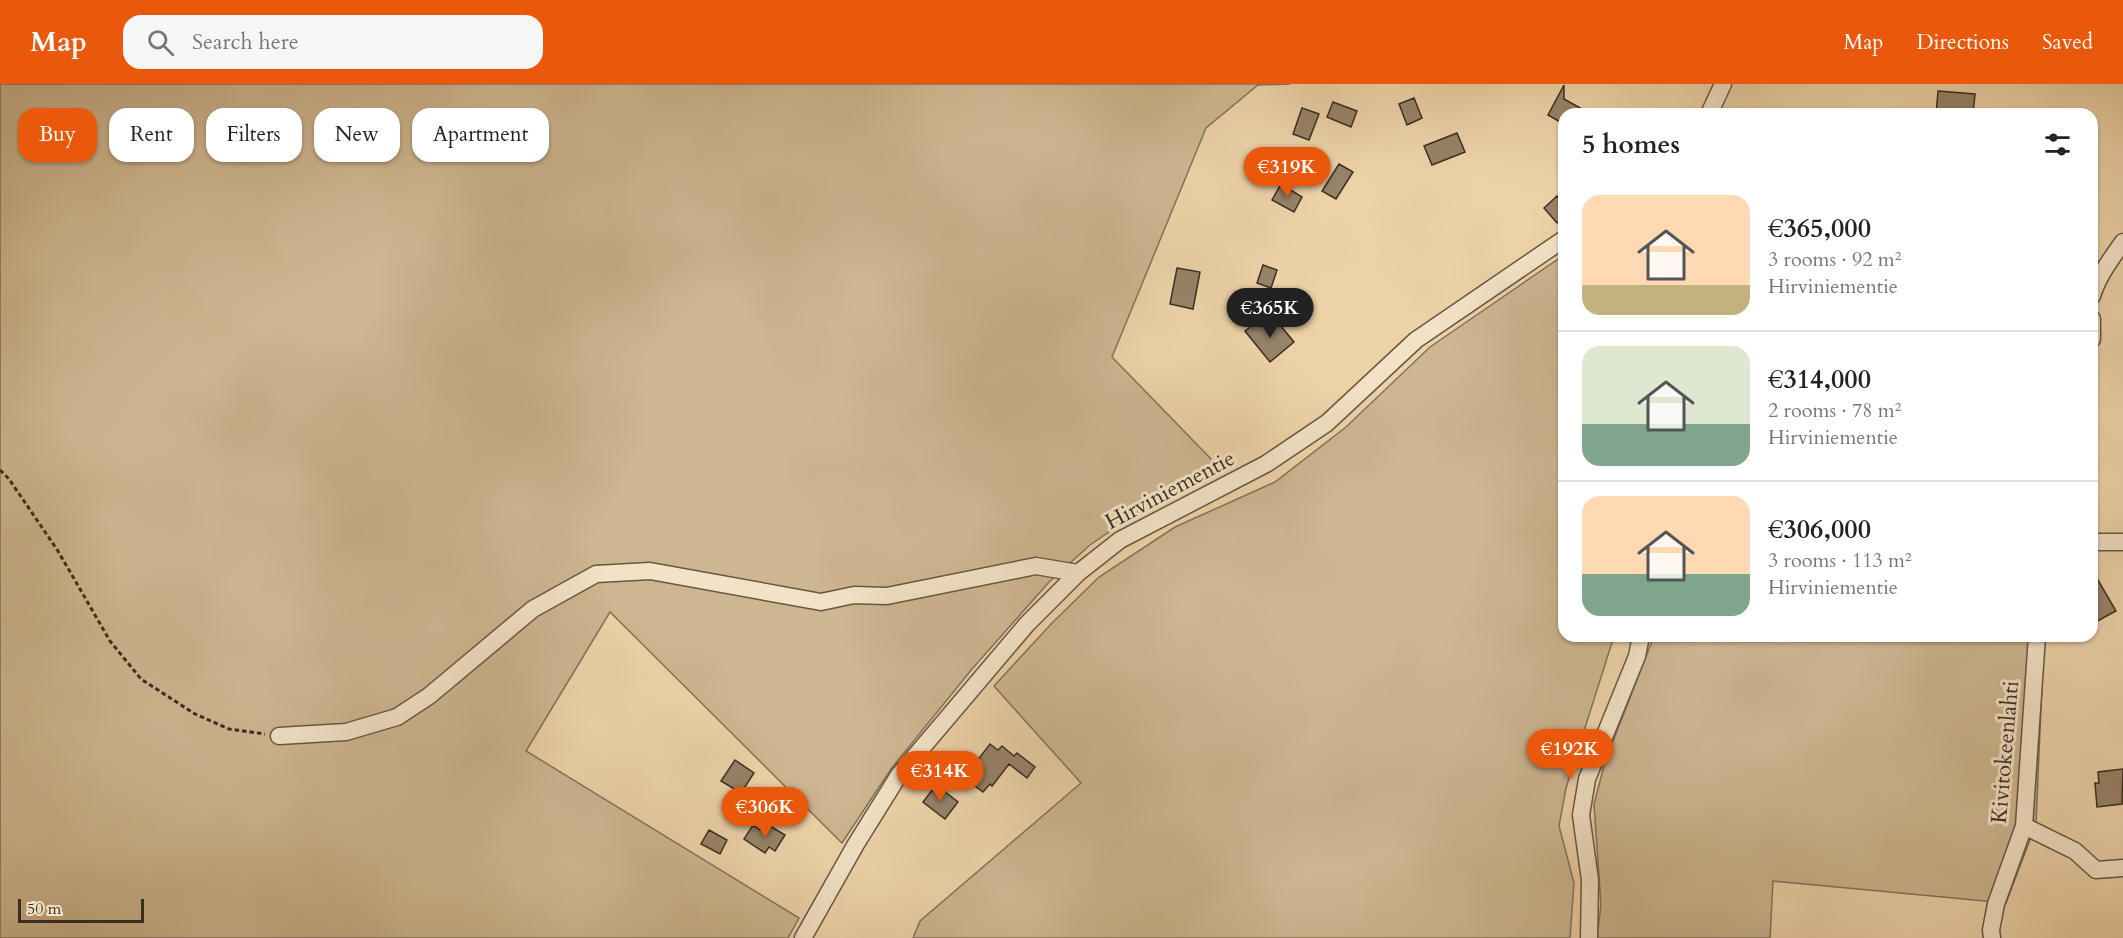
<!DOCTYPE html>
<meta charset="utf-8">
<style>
body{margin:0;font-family:Cardo,serif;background:#f6f6f6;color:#222;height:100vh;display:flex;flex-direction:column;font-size:22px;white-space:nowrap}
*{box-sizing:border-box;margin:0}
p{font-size:20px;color:#767676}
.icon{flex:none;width:33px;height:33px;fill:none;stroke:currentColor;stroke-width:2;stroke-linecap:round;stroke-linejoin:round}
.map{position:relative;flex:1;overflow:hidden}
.details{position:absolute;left:1558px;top:24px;width:540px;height:534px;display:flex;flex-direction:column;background:#fff;border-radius:18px;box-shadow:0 2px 4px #0004}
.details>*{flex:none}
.top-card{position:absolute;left:18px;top:24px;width:570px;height:54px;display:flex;gap:12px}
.scale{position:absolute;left:18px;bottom:15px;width:126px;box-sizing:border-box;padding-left:6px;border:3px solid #392e22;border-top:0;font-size:16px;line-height:21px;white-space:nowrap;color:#392e22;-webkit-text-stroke:4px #f3e2c6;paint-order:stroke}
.price{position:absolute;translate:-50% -51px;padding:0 14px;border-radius:21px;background:#ea580c;color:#fff;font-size:20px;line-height:39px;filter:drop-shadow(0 2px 3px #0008)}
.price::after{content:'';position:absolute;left:50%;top:36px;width:18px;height:14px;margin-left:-9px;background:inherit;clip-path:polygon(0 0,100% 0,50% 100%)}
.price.active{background:#222;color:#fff}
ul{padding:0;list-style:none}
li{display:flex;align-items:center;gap:18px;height:150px;padding:0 24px}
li+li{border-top:2px solid #e0e0e0}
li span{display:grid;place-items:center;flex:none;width:168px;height:120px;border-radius:18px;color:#555}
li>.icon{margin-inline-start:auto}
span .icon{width:72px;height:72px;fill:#fffc;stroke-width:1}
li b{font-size:26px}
h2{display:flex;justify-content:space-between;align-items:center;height:72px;padding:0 24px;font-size:26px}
.chip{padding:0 21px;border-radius:18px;background:#fff;box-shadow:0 2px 4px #0004;font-size:21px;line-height:54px}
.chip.active{background:#ea580c;color:#fff}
header{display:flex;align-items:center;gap:36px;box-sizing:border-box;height:84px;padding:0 30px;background:#ea580c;color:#fff}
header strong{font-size:28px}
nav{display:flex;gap:33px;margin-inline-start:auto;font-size:21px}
.search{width:420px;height:54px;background:#f6f6f6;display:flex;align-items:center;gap:15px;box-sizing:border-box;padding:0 21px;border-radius:18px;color:#767676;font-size:22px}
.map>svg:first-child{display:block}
.green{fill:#ceb691;stroke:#84725a;stroke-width:1.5}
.building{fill:#978368;stroke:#392e22;stroke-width:1.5}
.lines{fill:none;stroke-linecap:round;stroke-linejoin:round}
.minor-casing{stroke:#665744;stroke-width:19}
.path{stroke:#392e22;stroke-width:3;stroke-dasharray:4.5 3;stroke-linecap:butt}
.minor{stroke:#f3e2c6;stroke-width:16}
.labels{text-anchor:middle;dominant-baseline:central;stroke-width:6;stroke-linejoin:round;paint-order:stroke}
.street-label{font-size:22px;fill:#392e22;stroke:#f3e2c6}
</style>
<header>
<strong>Map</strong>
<div class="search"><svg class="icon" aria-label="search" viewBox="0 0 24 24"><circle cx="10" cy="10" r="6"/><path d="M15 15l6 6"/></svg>Search here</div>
<nav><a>Map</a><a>Directions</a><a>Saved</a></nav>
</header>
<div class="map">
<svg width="2123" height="854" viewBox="0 0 2123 854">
<rect width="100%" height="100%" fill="#edd2a8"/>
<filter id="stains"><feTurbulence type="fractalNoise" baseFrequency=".00333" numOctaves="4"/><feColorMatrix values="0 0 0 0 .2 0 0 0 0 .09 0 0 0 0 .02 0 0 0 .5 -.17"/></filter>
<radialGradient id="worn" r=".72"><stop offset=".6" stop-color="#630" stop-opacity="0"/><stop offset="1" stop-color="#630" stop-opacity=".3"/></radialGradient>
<path class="green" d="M0,0H1290L1258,1L1206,44L1112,273L1217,381L1151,419L1090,461L1049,498L972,585L891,685L842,759L610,528L526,667L799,834L788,854H0Z
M1564,171V552H1614L1566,704L1559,742L1574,799L1570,854H913L920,837L1081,699L994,602L1052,539L1099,493L1175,443L1275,398L1346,343L1430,263Z
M1654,552H2044L2036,740L2006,819L1773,797L1770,854H1597L1601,821L1594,720L1605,678Z"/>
<path class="building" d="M1564,1V15L1591,30H1564L1560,38L1548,31Z
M1938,7L1975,10L1973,30H1936Z
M1414,14L1422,34L1407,41L1399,20Z
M1333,18L1357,27L1351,43L1327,33Z
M1302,24L1319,30L1309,56L1293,50Z
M1457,49L1465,68L1432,81L1424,62Z
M1339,80L1353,88L1336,115L1322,107Z
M1281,100L1302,113L1294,128L1272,116Z
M1557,112L1564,120V133L1557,139L1544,124Z
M1263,181L1277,186L1271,204L1257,199Z
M1177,184L1200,188L1193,225L1170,220Z
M1275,235L1294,258L1270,278L1245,247L1259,236L1265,243Z
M2092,486L2116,527L2092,540Z
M990,660L998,666L1002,662L1014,672L1017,669L1035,683L1027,694L1009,680L992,702L990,700L983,708L964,694Z
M735,676L754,689L741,709L721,697Z
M2123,685L2122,720L2097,723L2095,699H2099L2098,688Z
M936,701L958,718L945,735L923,718Z
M765,739L785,751L775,767L769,763L765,769L744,755L753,741L760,746Z
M709,746L727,756L720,770L701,760Z"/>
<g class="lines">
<defs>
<path id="minor" d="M1709,30L1723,0
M2092,212C2098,192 2111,175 2123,158
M2092,235V255
M2092,458H2123
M279,652L346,648L397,633L429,612L533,525L596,490L650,487L821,518L854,511L887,512L1036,482L1078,489
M2024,742L2075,767L2096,786L2123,784
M803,854L856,760L899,691L1027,540L1078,489L1120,456L1266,380L1327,339L1416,256L1564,155
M1589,854L1590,796L1581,731L1587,695L1637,572L1641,552
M1992,854L1991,846L1996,820L2024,742L2037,552"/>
</defs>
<use href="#minor" class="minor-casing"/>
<path class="path" d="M0,386L9,395L58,467L110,557L141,595L195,630L229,645L265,650"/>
<use href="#minor" class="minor"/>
</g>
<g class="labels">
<g class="street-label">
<text transform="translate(1170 406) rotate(-28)">Hirviniementie</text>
<text transform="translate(2005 668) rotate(-85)">Kivitokeenlahti</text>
</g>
</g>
<rect width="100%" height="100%" filter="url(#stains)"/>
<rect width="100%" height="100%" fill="url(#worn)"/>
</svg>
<div class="scale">50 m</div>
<b class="price" style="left:1287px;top:114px">€319K</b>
<b class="price active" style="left:1270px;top:255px">€365K</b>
<b class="price" style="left:1570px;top:696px">€192K</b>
<b class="price" style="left:940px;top:718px">€314K</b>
<b class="price" style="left:765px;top:754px">€306K</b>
<div class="top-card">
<a class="chip active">Buy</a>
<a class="chip">Rent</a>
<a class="chip">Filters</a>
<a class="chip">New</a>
<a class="chip">Apartment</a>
</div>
<section class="details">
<h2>5 homes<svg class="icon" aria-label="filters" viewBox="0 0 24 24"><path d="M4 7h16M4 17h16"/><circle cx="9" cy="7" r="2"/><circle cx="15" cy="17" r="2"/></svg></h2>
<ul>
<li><span style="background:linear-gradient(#ffd9b3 75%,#c2b280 0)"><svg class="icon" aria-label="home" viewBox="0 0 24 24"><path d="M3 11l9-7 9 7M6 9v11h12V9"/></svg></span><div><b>€365,000</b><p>3 rooms · 92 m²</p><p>Hirviniementie</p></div></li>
<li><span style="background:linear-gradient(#dfe7d0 65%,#7fa58c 0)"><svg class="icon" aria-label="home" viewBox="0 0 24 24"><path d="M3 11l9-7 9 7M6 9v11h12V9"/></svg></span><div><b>€314,000</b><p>2 rooms · 78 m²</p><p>Hirviniementie</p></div></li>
<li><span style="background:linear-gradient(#ffd9b3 65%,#7fa58c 0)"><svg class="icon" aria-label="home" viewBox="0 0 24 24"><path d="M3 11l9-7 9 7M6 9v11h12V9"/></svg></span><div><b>€306,000</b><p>3 rooms · 113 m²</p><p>Hirviniementie</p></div></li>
</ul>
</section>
</div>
